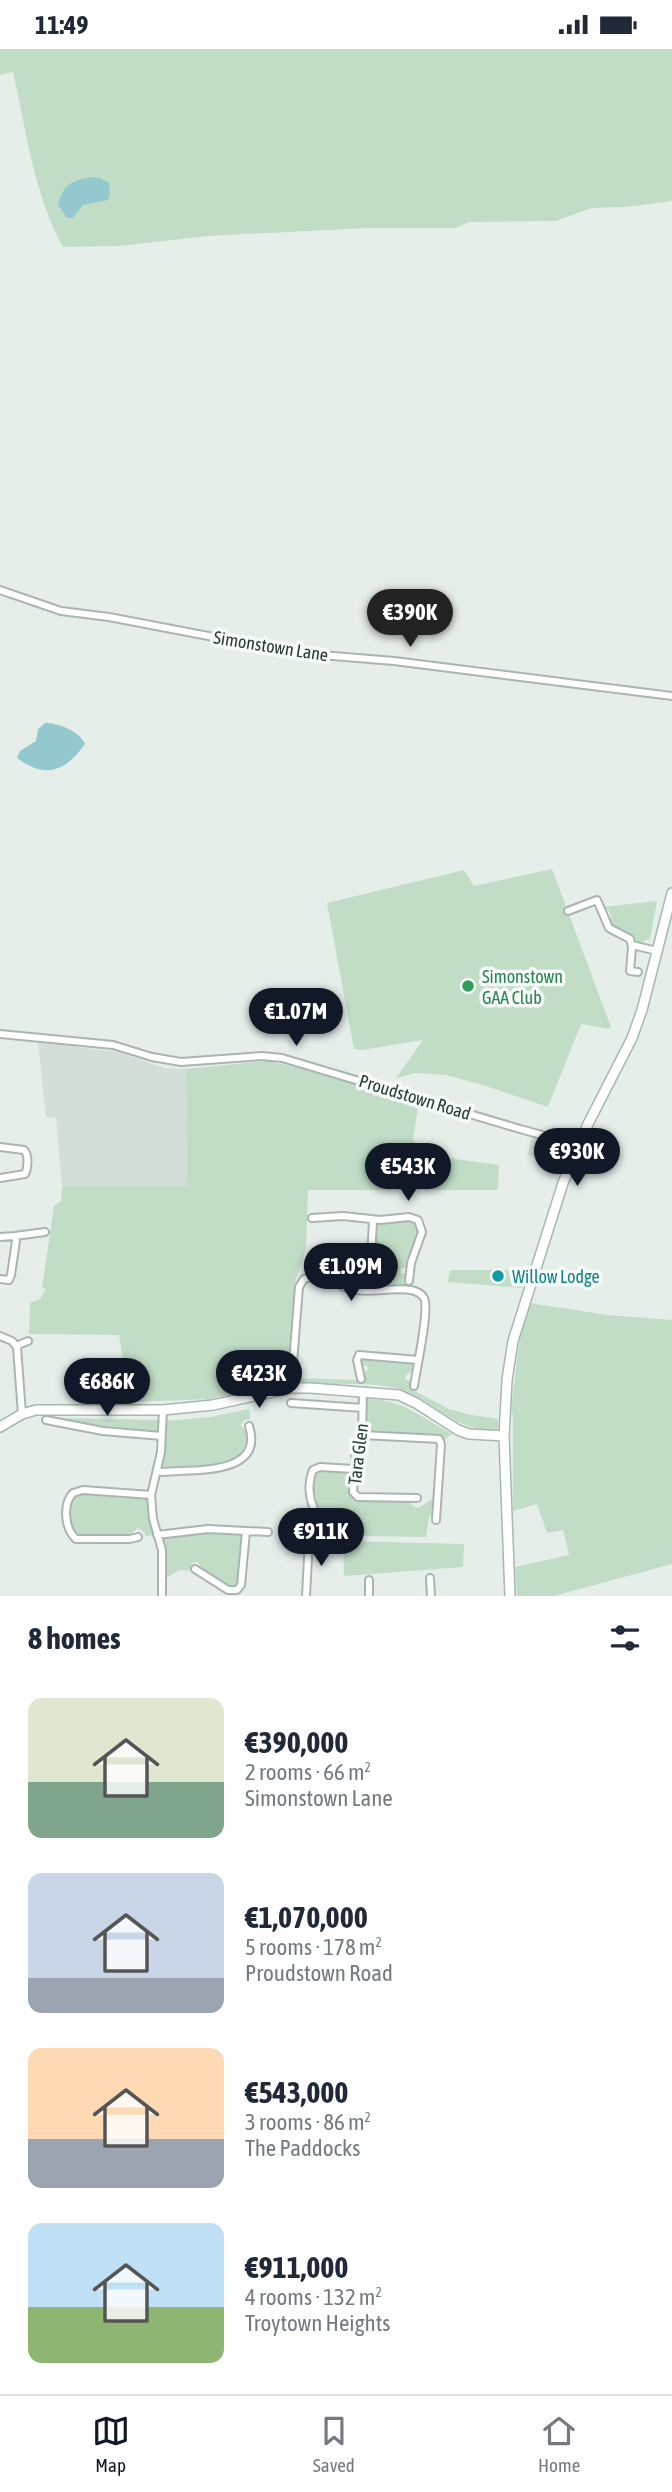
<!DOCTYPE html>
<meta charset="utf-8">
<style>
body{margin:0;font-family:"Asap Condensed",sans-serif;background:#f6f6f7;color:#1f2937;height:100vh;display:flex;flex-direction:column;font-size:26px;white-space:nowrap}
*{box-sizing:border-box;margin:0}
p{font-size:23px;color:#747a83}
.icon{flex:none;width:38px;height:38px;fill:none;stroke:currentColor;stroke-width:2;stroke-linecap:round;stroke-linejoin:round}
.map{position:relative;height:1547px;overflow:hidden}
.details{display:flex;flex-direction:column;background:#fff;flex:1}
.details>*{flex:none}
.price{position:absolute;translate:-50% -60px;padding:0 16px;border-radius:24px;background:#111827;color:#fff;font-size:23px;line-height:46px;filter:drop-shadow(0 2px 4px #0008)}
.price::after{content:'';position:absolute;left:50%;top:42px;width:21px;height:16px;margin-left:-10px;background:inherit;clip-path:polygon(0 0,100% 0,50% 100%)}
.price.selected{background:#222;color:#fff}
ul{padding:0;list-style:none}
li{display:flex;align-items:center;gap:21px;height:175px;padding:0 28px}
li span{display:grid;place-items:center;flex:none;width:196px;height:140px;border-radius:14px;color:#555}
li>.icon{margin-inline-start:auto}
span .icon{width:84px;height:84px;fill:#fffc;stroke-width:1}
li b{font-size:30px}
h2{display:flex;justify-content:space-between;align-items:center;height:84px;padding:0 28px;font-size:30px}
.status{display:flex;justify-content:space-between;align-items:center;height:49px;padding:0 35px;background:#fff;direction:ltr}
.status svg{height:19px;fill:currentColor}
.tab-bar{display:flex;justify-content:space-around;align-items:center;height:98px;border-top:2px solid #e0e1e3;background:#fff;font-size:19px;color:#747a83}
.tab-bar a{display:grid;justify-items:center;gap:4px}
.tab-bar .selected{color:#111827}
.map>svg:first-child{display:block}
.built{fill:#d4ded9}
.green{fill:#c1ddc6}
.water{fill:#93c9ce}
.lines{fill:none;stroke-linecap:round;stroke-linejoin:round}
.street-casing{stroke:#a9b6b0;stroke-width:10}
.secondary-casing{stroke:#a5b9b1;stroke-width:12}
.street{stroke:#fff;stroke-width:6}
.secondary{stroke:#fff;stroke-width:9}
.leisure-dot{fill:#2e9e5b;stroke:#f7faf8;stroke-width:2.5}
.culture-dot{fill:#0f9aa8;stroke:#f7faf8;stroke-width:2.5}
.labels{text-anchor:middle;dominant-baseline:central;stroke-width:7;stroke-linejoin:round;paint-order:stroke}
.street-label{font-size:18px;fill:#263f36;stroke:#f7faf8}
.leisure-label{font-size:18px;fill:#27864d;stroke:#f7faf8;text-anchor:start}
.culture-label{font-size:18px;fill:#0d838f;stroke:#f7faf8;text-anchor:start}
</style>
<div class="status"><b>11:49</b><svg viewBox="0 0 49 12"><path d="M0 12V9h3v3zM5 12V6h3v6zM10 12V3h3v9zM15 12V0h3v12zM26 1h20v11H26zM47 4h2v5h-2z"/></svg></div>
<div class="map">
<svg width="672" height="1547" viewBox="0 0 672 1547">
<rect width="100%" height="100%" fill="#e6eeea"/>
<path class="built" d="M38,993L118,1003L165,1019L186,1020L187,1137H62L56,1069L46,1068Z
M536,1084L567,1092L558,1118L541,1114V1107L528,1106L532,1087Z"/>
<path class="green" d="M0,0H672V152L626,158L592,159L556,172L469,173L456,179H369L208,187L119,197L63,198C34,145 26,81 13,23L0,26Z
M552,820L611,978L609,980L581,975L548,1058L486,1037L446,1026L416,1024L396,1029L423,991L362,1001L354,1000L327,854L464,821L474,837Z
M657,852L650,890L644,892L643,896C635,893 635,889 628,884C621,878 613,880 607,871L611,868L608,860L604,861L603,858Z
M267,1012L310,1021L419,1053L413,1090L420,1105L499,1116L498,1141H308L306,1199L295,1234L288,1333L210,1350L130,1353L119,1286L29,1285L30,1254L40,1250L46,1240L42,1239L54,1157L61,1152L62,1137H187L186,1020Z
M410,1170L418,1175L419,1185L408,1218L400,1220L401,1224L407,1226V1235L413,1239L367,1237L365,1233L374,1210L375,1176Z
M450,1221H505L526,1226L522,1239L448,1233Z
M530,1254L608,1266L672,1271V1515L554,1547H517L515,1518L569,1506L563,1481L547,1484L537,1455L513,1462V1367L511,1360L520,1287Z
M360,1308L412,1313L413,1322L406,1326L405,1330L410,1332L413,1341L449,1360L471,1366L498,1370V1380C455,1385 437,1352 401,1341C367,1329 328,1340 294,1332V1329L357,1331L356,1325L358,1324L363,1329V1324L369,1320L367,1317L360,1316Z
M365,1350C403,1350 420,1368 452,1385L443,1392L437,1385H369L365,1383Z
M249,1360L250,1370L244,1371L241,1376L248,1385V1393L242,1408L228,1415L165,1419L163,1417L166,1372L210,1368Z
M59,1369L161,1371L159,1381L156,1382L107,1379Z
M316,1421L347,1422L351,1427V1445L357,1451L407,1452L413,1457L419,1459L436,1447L435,1462L429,1468L426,1488L307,1486V1481L315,1472L321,1471L324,1466L313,1449V1428Z
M83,1444L145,1448L148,1452L154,1486L146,1487L142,1481L137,1479L128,1488H78C66,1477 68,1459 74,1446Z
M208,1483L242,1486L238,1537L231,1540L205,1525L198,1513L192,1514L189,1522L180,1521L166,1529L163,1490C170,1487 198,1484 208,1483Z
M343,1492L464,1495L463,1518L344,1527Z"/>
<path class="water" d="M90,128L100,129L109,134L110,143L108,151L83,156L73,169H67L58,156C63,136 71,132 90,128Z
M45,674C59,674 79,682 85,695C65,723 45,730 17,709L20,702L36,692L38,680Z"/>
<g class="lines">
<defs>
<path id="street" d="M0,541L61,562L109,568L297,604L394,612L672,647
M568,862L597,851L609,879L630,890L632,898L630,922L638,923
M632,896L657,902
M0,985L113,996L152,1008L181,1013L262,1007L282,1009L520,1080L579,1096
M0,1098L24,1101C29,1106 28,1119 25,1125L0,1129
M312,1169L343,1167L380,1171L409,1168L418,1171L422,1183L411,1214L409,1232
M15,1187L45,1183
M0,1188L15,1187L16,1192L11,1226L9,1231L0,1230
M360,1241L371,1210L373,1171
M0,1287L12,1292L17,1298L22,1365
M16,1297L28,1292
M361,1330L357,1311L359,1306L418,1311
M291,1339L299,1238L304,1230C325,1222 336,1239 356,1241C374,1244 392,1238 411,1241C416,1242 421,1244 424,1249C430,1261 416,1321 414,1337
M363,1342L362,1386L356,1401L353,1443L358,1448L417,1449
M291,1354L363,1359
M46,1371L103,1382L162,1387
M362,1386L439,1390L441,1395L436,1471
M157,1422L163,1423C193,1420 265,1427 249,1377
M317,1465C309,1453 307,1435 313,1421L320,1418L354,1420
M157,1486L208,1480L268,1483
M138,1488L130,1490H76C65,1480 62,1456 73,1444L83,1441L151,1446
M195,1520L228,1541H237L241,1536L246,1482
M430,1529L431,1547
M162,1547V1501L153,1470L151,1446L161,1403L163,1361
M306,1547L309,1490
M369,1547V1531"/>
<path id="secondary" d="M0,1378L22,1365L36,1361H163L213,1356L291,1339H310L399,1346L416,1354L458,1381L469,1385L504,1387
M510,1547L504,1387L507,1331L513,1292L563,1134L588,1075L632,989L642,961L672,844"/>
</defs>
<use href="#street" class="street-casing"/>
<use href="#secondary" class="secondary-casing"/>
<use href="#street" class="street"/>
<use href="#secondary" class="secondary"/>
</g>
<circle class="leisure-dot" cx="468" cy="937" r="7"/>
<circle class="culture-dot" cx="498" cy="1227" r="7"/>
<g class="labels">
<g class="street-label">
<text transform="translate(271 597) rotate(9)">Simonstown Lane</text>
<text transform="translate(415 1048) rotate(17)">Proudstown Road</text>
<text transform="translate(358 1405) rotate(-83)">Tara Glen</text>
</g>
<g class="leisure-label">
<text x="482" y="927">Simonstown<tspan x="482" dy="21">GAA Club</tspan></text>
</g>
<g class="culture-label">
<text x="512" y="1227">Willow Lodge</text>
</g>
</g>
</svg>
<b class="price selected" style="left:410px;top:600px">€390K</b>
<b class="price" style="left:296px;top:999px">€1.07M</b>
<b class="price" style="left:577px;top:1139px">€930K</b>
<b class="price" style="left:408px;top:1154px">€543K</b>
<b class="price" style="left:351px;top:1254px">€1.09M</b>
<b class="price" style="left:259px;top:1361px">€423K</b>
<b class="price" style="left:107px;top:1369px">€686K</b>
<b class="price" style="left:321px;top:1519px">€911K</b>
</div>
<section class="details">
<h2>8 homes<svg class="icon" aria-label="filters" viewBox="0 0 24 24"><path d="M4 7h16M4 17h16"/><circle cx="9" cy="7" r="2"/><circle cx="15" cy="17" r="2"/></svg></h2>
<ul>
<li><span style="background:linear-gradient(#dfe7d0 60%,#7fa58c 0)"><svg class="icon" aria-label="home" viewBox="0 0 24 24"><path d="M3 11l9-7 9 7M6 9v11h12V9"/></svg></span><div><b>€390,000</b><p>2 rooms · 66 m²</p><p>Simonstown Lane</p></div></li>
<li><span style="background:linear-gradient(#c9d6e8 75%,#9aa5b1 0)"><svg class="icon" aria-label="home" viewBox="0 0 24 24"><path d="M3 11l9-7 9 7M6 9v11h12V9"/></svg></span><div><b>€1,070,000</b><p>5 rooms · 178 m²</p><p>Proudstown Road</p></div></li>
<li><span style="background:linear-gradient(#ffd9b3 65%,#9aa5b1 0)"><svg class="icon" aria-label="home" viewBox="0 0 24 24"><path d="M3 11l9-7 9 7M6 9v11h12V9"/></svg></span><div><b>€543,000</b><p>3 rooms · 86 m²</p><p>The Paddocks</p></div></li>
<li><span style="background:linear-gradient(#bfe0f5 60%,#8fb573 0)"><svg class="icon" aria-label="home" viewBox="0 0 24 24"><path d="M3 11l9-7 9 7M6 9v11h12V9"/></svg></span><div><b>€911,000</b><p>4 rooms · 132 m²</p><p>Troytown Heights</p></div></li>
</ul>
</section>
<nav class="tab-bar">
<a class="selected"><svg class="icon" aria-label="map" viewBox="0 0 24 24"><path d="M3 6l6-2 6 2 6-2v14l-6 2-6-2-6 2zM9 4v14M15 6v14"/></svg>Map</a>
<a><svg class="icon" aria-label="saved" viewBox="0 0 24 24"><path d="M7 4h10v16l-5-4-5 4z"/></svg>Saved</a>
<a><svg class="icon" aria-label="home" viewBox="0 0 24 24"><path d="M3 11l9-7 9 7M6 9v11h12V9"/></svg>Home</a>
</nav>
